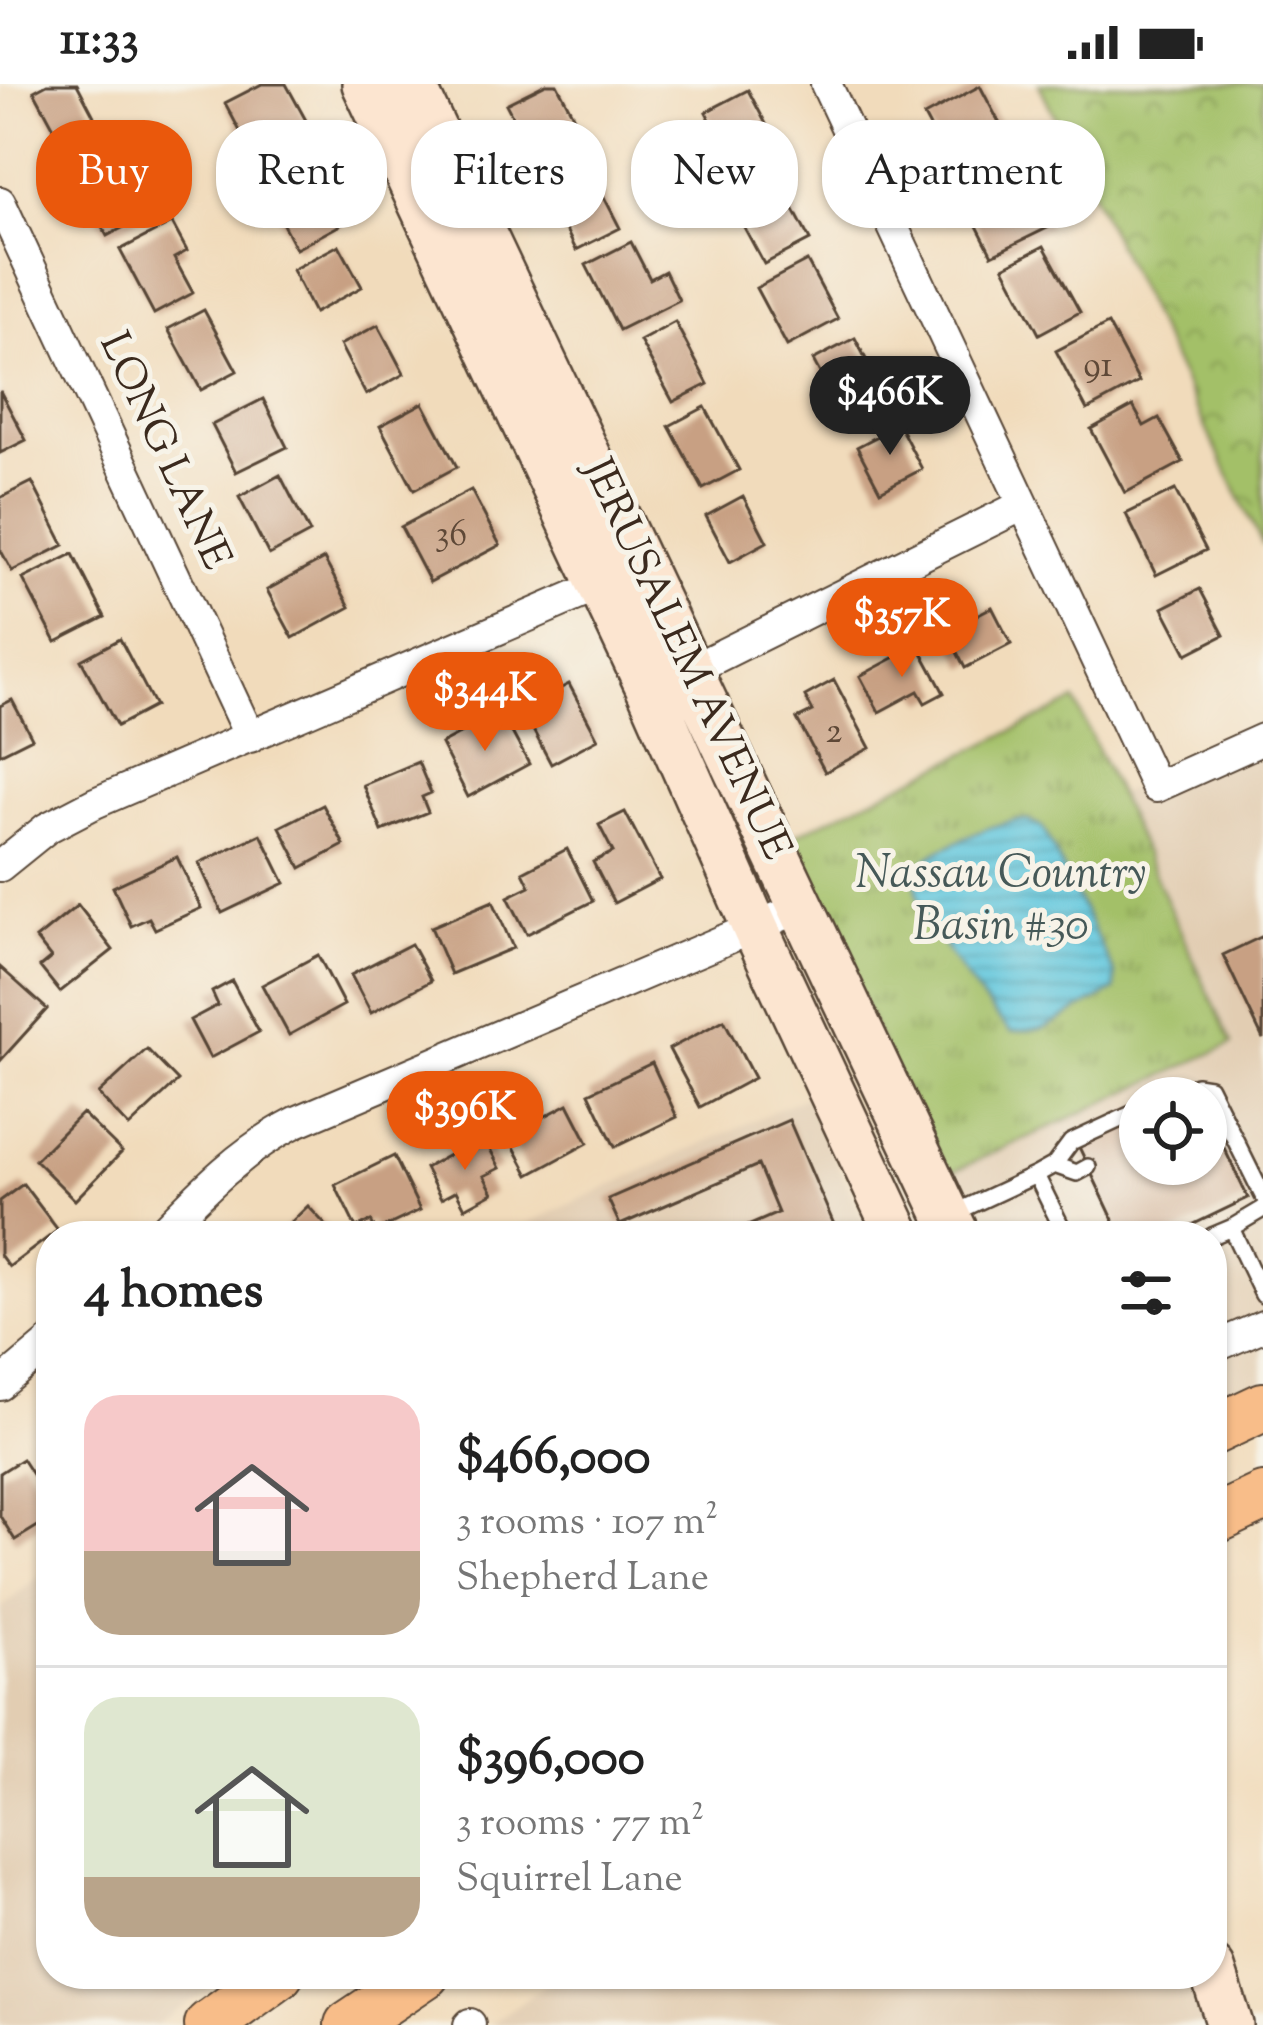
<!DOCTYPE html>
<meta charset="utf-8">
<style>
body{margin:0;font-family:"Sorts Mill Goudy",serif;background:#f6f6f6;color:#222;height:100vh;display:flex;flex-direction:column;font-size:45px;white-space:nowrap}
*{box-sizing:border-box;margin:0}
p{font-size:39px;color:#767676}
.icon{flex:none;width:66px;height:66px;fill:none;stroke:currentColor;stroke-width:2;stroke-linecap:round;stroke-linejoin:round}
.map{position:relative;flex:1;overflow:hidden}
.details{position:absolute;left:36px;top:1137px;width:1191px;height:768px;display:flex;flex-direction:column;background:#fff;border-radius:48px;box-shadow:0 3px 9px #0004}
.details>*{flex:none}
.top-card{position:absolute;left:36px;top:36px;width:1191px;height:108px;display:flex;gap:24px}
.controls{position:absolute;left:1119px;top:993px;display:grid;gap:24px}
.controls a{display:grid;place-items:center;width:108px;height:108px;border-radius:50%;background:#fff;box-shadow:0 3px 9px #0004;font-size:60px}
.price{position:absolute;translate:-50% -102px;padding:0 27px;border-radius:42px;background:#ea580c;color:#fff;font-size:39px;line-height:78px;filter:drop-shadow(0 3px 6px #0008)}
.price::after{content:'';position:absolute;left:50%;top:72px;width:36px;height:27px;margin-left:-18px;background:inherit;clip-path:polygon(0 0,100% 0,50% 100%)}
.price.current{background:#222;color:#fff}
ul{padding:0;list-style:none}
li{display:flex;align-items:center;gap:36px;height:300px;padding:0 48px}
li+li{border-top:3px solid #e0e0e0}
li span{display:grid;place-items:center;flex:none;width:336px;height:240px;border-radius:36px;color:#555}
li>.icon{margin-inline-start:auto}
span .icon{width:144px;height:144px;fill:#fffc;stroke-width:1}
li b{font-size:51px}
h2{display:flex;justify-content:space-between;align-items:center;height:144px;padding:0 48px;font-size:51px}
.pill{padding:0 42px;border-radius:48px;background:#fff;box-shadow:0 3px 9px #0004;font-size:42px;line-height:108px}
.pill.current{background:#ea580c;color:#fff}
.status{display:flex;justify-content:space-between;align-items:center;height:84px;padding:0 60px;background:#fff;direction:ltr}
.status svg{height:33px;fill:currentColor}
.map>svg:first-child{display:block}
.built{fill:#e2cdb2;fill-rule:evenodd}
.grass{fill:url(#grass-tufts);stroke:#6f7542;stroke-width:3}
.park{fill:url(#park-crowns);stroke:#6f7542;stroke-width:3}
.water{fill:url(#water-rules);stroke:#4e787e;stroke-width:3}
.building{fill:#c8a083}
.lines{fill:none;stroke-linecap:round;stroke-linejoin:round}
.service-casing{stroke:#564536;stroke-width:20}
.minor-casing{stroke:#564536;stroke-width:34}
.secondary-casing{stroke:#564536;stroke-width:50}
.primary-casing{stroke:#564536;stroke-width:52}
.service{stroke:#fff;stroke-width:15}
.minor{stroke:#fff;stroke-width:30}
.secondary{stroke:#fce5d0;stroke-width:45}
.primary{stroke:#f8bd89;stroke-width:48}
.labels{text-anchor:middle;dominant-baseline:central;stroke-width:10;stroke-linejoin:round;paint-order:stroke}
.number-label{font-size:36px;fill:#5e4837}
.street-label{font-size:42px;fill:#3b2a1e;stroke:#f7f3e8}
.water-label{font-size:45px;font-style:italic;fill:#465958;stroke:#f7f3e8}
</style>
<div class="status"><b>11:33</b><svg viewBox="0 0 49 12"><path d="M0 12V9h3v3zM5 12V6h3v6zM10 12V3h3v9zM15 12V0h3v12zM26 1h20v11H26zM47 4h2v5h-2z"/></svg></div>
<div class="map">
<svg width="1263" height="1941" viewBox="0 0 1263 1941">
<defs>
<pattern id="grass-tufts" width="24" height="20" patternUnits="userSpaceOnUse" patternTransform="scale(3)"><rect width="24" height="20" fill="#a3c067"/><path d="M3 7l-1-3M5 7V3M7 7l1-3M15 17l-1-3M17 17v-4M19 17l1-3" fill="none" stroke="#869c54"/></pattern>
<pattern id="park-crowns" width="20" height="18" patternUnits="userSpaceOnUse" patternTransform="scale(3)"><rect width="20" height="18" fill="#a3c067"/><path d="M2 6a3 3 0 1 1 6 0M12 15a3 3 0 1 1 6 0" fill="none" stroke="#869c54"/></pattern>
<pattern id="water-rules" width="6" height="5" patternUnits="userSpaceOnUse" patternTransform="scale(3)"><rect width="6" height="5" fill="#61c7de"/><path d="M0 2.5h6" fill="none" stroke="#51a2b3"/></pattern>
</defs>
<rect width="100%" height="100%" fill="#f7f3e8"/>
<filter id="ink" filterUnits="userSpaceOnUse"><feTurbulence type="fractalNoise" baseFrequency=".00833" numOctaves="2"/><feDisplacementMap in="SourceGraphic" scale="24" xChannelSelector="R" yChannelSelector="G"/><feConvolveMatrix kernelMatrix="1 2 1 2 8 2 1 2 1" color-interpolation-filters="sRGB"/></filter>
<filter id="wash" filterUnits="userSpaceOnUse"><feTurbulence type="fractalNoise" baseFrequency=".004" numOctaves="4" result="noise"/><feDisplacementMap in="SourceGraphic" scale="48" xChannelSelector="R" yChannelSelector="G"/><feGaussianBlur stdDeviation="2.7" result="paint"/><feColorMatrix in="noise" values="0 0 0 0 0 0 0 0 0 0 0 0 0 0 0 0 0 1.4 0 .05"/><feComposite in="paint" operator="in"/></filter>
<g filter="url(#wash)">
<rect width="100%" height="100%" fill="#f1dbbb"/>
<path class="built" d="M1263,646V1317L1212,1340V1152H971L943,1092L1231,960L1118,710ZM1140,1014H1206V1080H1140Z
M807,1012L870,1152H500Z
M51,1482V1890H232L156,1941H0V1525Z
M562,1890H1186L1204,1941H488Z"/>
<path class="grass" d="M1075,617L1232,960L943,1092L787,755Z"/>
<path class="park" d="M1039,0H1263V462Z"/>
<path class="water" d="M1026,736L1043,744L1115,890V906L1043,945L1011,948C986,923 910,827 916,792C920,773 941,765 957,758C981,747 1000,737 1026,736Z"/>
<g id="blocks">
<path class="building" d="M47,0H77L105,53L69,72L34,7Z
M262,0H286L314,51L258,81L225,19Z
M546,0H557L588,60L540,85L506,20Z
M980,2L1011,61L955,90L924,32Z
M748,6L783,72L741,95L706,28Z
M127,62L160,124L107,152L74,90Z
M310,76L344,139L296,165L262,101Z
M1015,78L1049,143L992,171L959,107Z
M587,80L620,144L576,166L544,102Z
M776,92L810,156L764,180L730,117Z
M172,139L187,167L174,174L193,209L154,230L120,166Z
M631,158L650,195L665,187L679,216L619,246L586,181Z
M339,161L362,203L314,229L292,186Z
M1044,162L1080,228L1039,250L1004,183Z
M807,177L838,235L787,262L756,204Z
M204,226L237,287L201,306L168,245Z
M675,238L708,300L673,318L640,257Z
M1108,240L1139,298L1087,326L1056,267Z
M378,241L404,290L366,311L340,261Z
M855,254L887,316L846,338L813,276Z
M0,307L26,356L0,369Z
M263,315L287,363L236,388L212,341Z
M423,319L457,383L414,406L380,342Z
M1133,322L1144,342L1159,334L1183,378L1125,409L1091,345Z
M705,323L739,386L703,405L669,342Z
M899,341L922,385L880,407L857,363Z
M280,391L310,449L269,471L239,413Z
M32,398L64,461L12,487L0,465V414Z
M471,406L500,461L430,498L401,443Z
M1175,406L1206,466L1156,491L1126,430Z
M743,412L767,458L730,478L706,432Z
M73,470L105,533L56,558L23,495Z
M324,475L350,523L293,554L267,506Z
M1200,505L1224,551L1187,570L1163,524Z
M992,523L1011,560L965,584L946,547Z
M120,555L155,622L117,642L81,576Z
M918,561L944,609L925,619L918,607L879,628L860,592Z
M834,596L870,664L825,688L797,635L813,627L805,612Z
M569,600L598,655L551,680L522,625Z
M12,616L32,654L0,670V622Z
M501,628L529,680L468,713L441,660Z
M418,678L431,709L422,713L428,728L382,747L363,701Z
M323,721L344,761L301,784L280,743Z
M625,728L660,795L614,819L593,778L613,768L599,741Z
M261,750L285,799L222,829L199,779Z
M567,765L593,817L527,850L508,813L530,802L523,788Z
M177,773L201,824L155,845L149,834L131,842L113,803Z
M493,817L513,864L451,890L431,843Z
M78,821L113,866L60,908L40,883L51,874L36,855Z
M1263,852V955L1223,871Z
M411,860L431,897L371,929L351,891Z
M318,871L344,921L289,951L262,901Z
M0,883L47,925L0,977Z
M232,897L259,948L210,974L190,936L218,921L212,908Z
M724,936L754,994L700,1023L669,965Z
M147,965L178,997L129,1043L98,1010Z
M652,979L677,1033L615,1063L589,1009Z
M568,1020L588,1059L529,1091L508,1052Z
M82,1029L122,1068L75,1116L35,1076Z
M1140,1035V1080H1206V1052L1216,1047L1248,1114L1169,1152H1121L1079,1063Z
M789,1036L839,1152H725L778,1129L758,1081L620,1141L608,1115Z
M483,1052L500,1084L484,1092L493,1109L465,1124L456,1107L441,1115L425,1084Z
M394,1072L420,1126L376,1147L371,1137L356,1144L335,1101Z
M23,1100L58,1146L9,1183L0,1171V1117Z
M308,1122L336,1152H277Z
M22,1375L51,1420V1434L15,1456L0,1432V1389Z"/>
</g>
</g>
<g filter="url(#ink)">
<use href="#blocks" fill-opacity="0" stroke="#564536" stroke-width="3"/>
<g class="lines">
<defs>
<path id="service" d="M1167,1014L1196,1001L1209,1003L1263,1112
M1054,1081L1077,1089L1088,1083
M1036,1091L1054,1081L1071,1058L1140,1026
M950,1131L1036,1091L1066,1152
M1231,1144L1263,1125
M1212,1152L1231,1144L1263,1211"/>
<path id="minor" d="M826,0L1156,703L1263,655
M0,118L250,653
M677,593L1023,421
M0,782L47,744L95,719L617,494
M158,1152C201,1108 240,1067 296,1038L802,823
M1212,1264L1263,1242
M0,1301L51,1258
M469,1941L470,1940"/>
<path id="secondary" d="M365,0L650,606L756,846L899,1152
M412,0L957,1152
M1212,1885L1230,1941"/>
<path id="primary" d="M1212,1347L1263,1323
M1212,1437L1263,1413
M209,1941L279,1890
M349,1941L425,1890"/>
</defs>
<use href="#service" class="service-casing"/>
<use href="#minor" class="minor-casing"/>
<use href="#secondary" class="secondary-casing"/>
<use href="#primary" class="primary-casing"/>
<use href="#service" class="service"/>
<use href="#minor" class="minor"/>
<use href="#secondary" class="secondary"/>
<use href="#primary" class="primary"/>
</g>
</g>
<g class="labels">
<g class="number-label">
<text x="1098" y="283">91</text>
<text x="451" y="452">36</text>
<text x="834" y="649">2</text>
</g>
<g class="street-label">
<text transform="translate(163 368) rotate(65)">LONG LANE</text>
<text transform="translate(685 576) rotate(65)">JERUSALEM AVENUE</text>
</g>
<g class="water-label">
<text x="1001" y="791">Nassau Country<tspan x="1001" dy="52">Basin #30</tspan></text>
</g>
</g>
</svg>
<div class="controls">
<a><svg class="icon" aria-label="locate" viewBox="0 0 24 24"><circle cx="12" cy="12" r="6"/><path d="M12 2v4M12 18v4M2 12h4M18 12h4"/></svg></a>
</div>
<b class="price current" style="left:890px;top:374px">$466K</b>
<b class="price" style="left:902px;top:596px">$357K</b>
<b class="price" style="left:485px;top:670px">$344K</b>
<b class="price" style="left:465px;top:1089px">$396K</b>
<div class="top-card">
<a class="pill current">Buy</a>
<a class="pill">Rent</a>
<a class="pill">Filters</a>
<a class="pill">New</a>
<a class="pill">Apartment</a>
</div>
<section class="details">
<h2>4 homes<svg class="icon" aria-label="filters" viewBox="0 0 24 24"><path d="M4 7h16M4 17h16"/><circle cx="9" cy="7" r="2"/><circle cx="15" cy="17" r="2"/></svg></h2>
<ul>
<li><span style="background:linear-gradient(#f6c9c9 65%,#b9a48a 0)"><svg class="icon" aria-label="home" viewBox="0 0 24 24"><path d="M3 11l9-7 9 7M6 9v11h12V9"/></svg></span><div><b>$466,000</b><p>3 rooms · 107 m²</p><p>Shepherd Lane</p></div></li>
<li><span style="background:linear-gradient(#dfe7d0 75%,#b9a48a 0)"><svg class="icon" aria-label="home" viewBox="0 0 24 24"><path d="M3 11l9-7 9 7M6 9v11h12V9"/></svg></span><div><b>$396,000</b><p>3 rooms · 77 m²</p><p>Squirrel Lane</p></div></li>
</ul>
</section>
</div>
